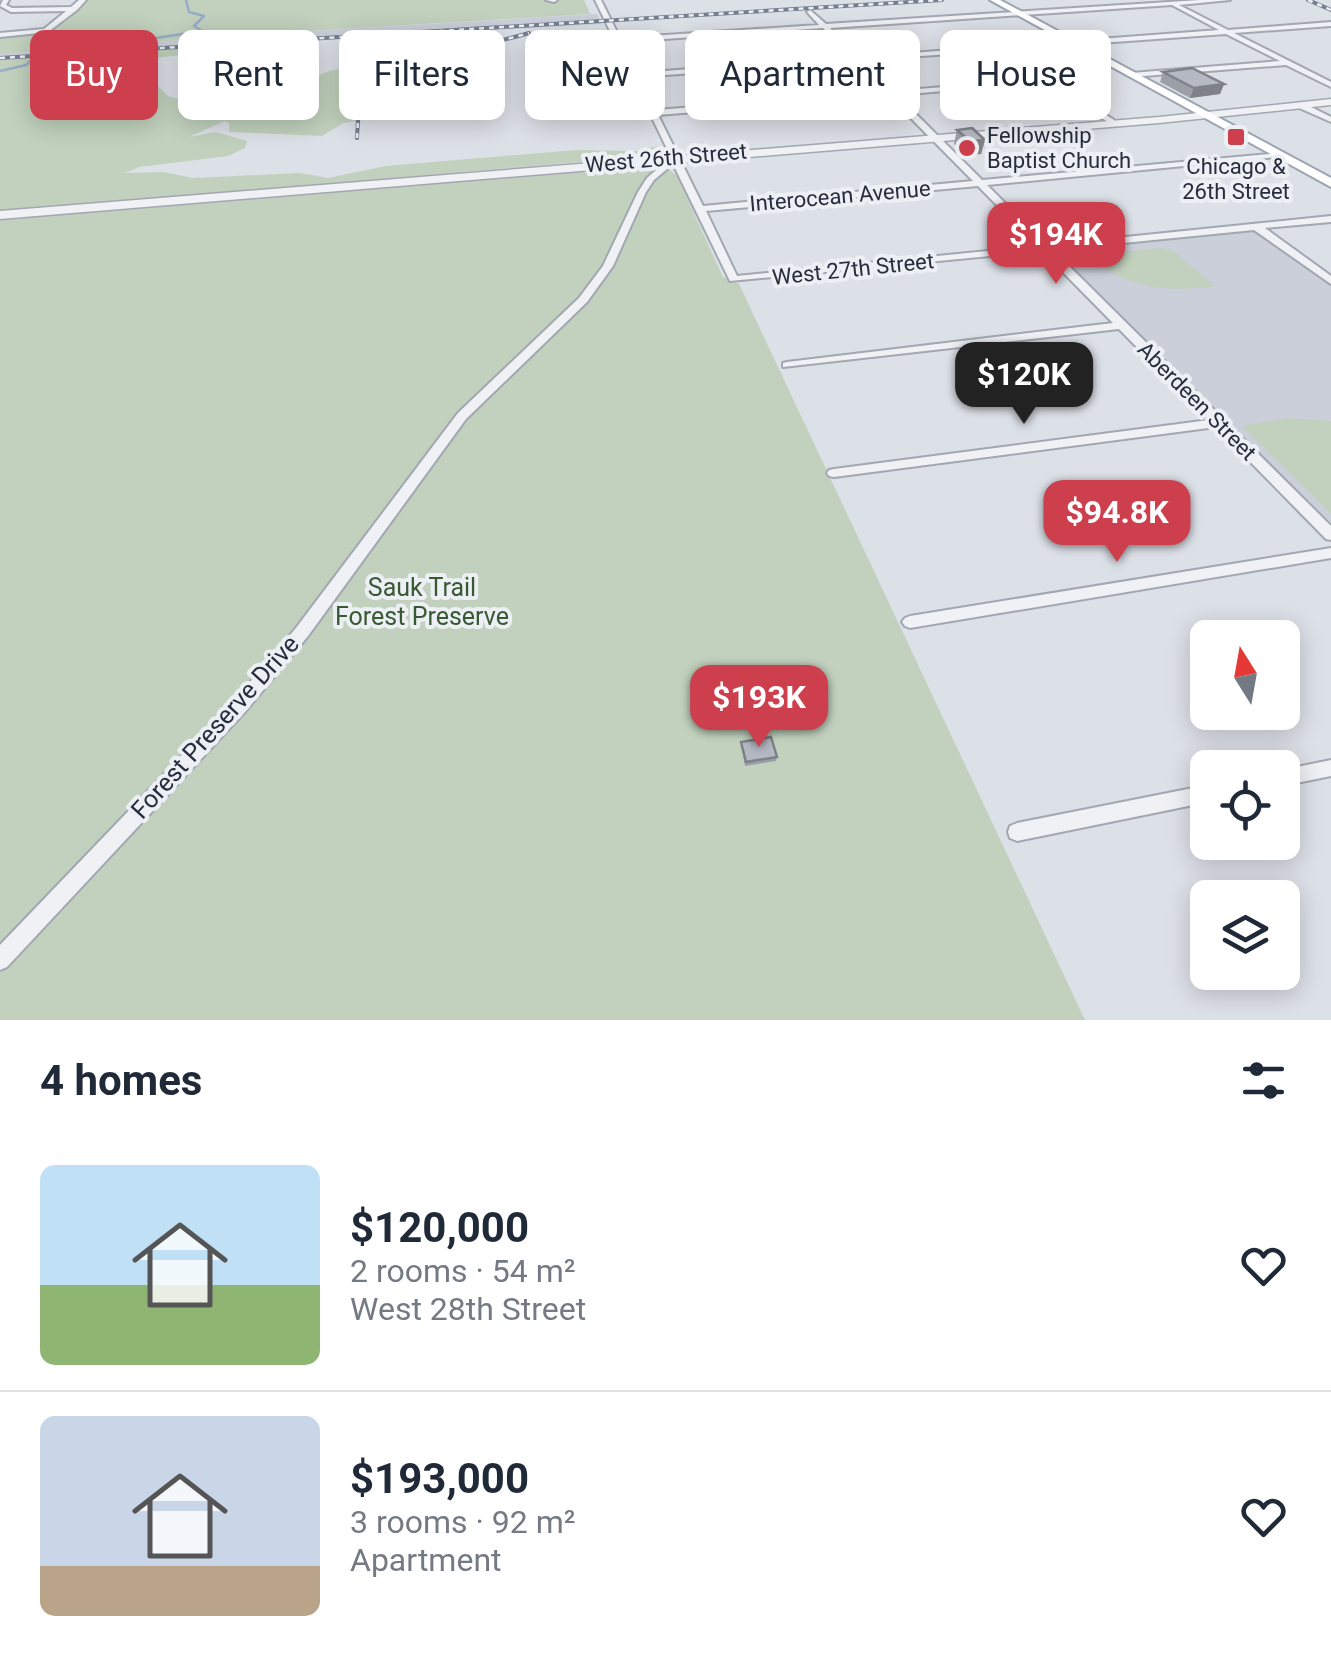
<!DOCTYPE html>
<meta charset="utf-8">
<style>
body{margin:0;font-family:Roboto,sans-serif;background:#f6f6f7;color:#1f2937;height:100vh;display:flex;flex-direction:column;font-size:38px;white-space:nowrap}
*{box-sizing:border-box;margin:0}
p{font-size:32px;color:#747a83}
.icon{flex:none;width:55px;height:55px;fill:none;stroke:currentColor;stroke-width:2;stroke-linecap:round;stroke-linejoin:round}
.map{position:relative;height:1020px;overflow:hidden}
.details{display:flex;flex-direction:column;background:#fff;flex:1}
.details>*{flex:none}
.hud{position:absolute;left:30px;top:30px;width:1272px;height:90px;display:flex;gap:20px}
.needle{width:65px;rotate:349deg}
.controls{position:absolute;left:1190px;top:620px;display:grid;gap:20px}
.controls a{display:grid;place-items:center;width:110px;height:110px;border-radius:15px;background:#fff;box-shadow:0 5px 25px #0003;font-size:50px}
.price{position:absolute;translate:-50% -85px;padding:0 22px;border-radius:20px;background:#ce3f4e;color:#fff;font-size:32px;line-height:65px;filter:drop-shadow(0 2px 5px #0008)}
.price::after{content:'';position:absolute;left:50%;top:60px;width:30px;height:22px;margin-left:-15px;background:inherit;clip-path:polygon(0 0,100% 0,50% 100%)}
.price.selected{background:#222;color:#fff}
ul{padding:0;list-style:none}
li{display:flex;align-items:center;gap:30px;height:250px;padding:0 40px}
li+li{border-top:2px solid #e0e1e3}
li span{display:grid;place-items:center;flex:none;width:280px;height:200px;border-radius:15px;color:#555}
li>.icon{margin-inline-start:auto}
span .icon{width:120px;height:120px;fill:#fffc;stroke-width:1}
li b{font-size:42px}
h2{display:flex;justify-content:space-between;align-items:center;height:120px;padding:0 40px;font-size:42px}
.pill{padding:0 35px;border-radius:15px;background:#fff;box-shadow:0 5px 25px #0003;font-size:35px;line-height:90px}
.pill.selected{background:#ce3f4e;color:#fff}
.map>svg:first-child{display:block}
.built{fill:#cacfd9}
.green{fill:#c1d1bd}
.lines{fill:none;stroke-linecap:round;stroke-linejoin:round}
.stream{stroke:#97acc7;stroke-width:2.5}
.minor-casing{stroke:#a2a7b1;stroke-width:4}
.tertiary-casing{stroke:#a2a7b1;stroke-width:3}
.primary-casing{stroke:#9ca4b2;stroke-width:4}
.minor{fill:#eff1f5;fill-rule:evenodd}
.tertiary{fill:#eff1f5;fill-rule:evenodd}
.primary{fill:#fff;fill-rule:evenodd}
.rail-casing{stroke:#767f90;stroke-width:4}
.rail{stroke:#eceff4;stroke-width:2.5;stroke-dasharray:5;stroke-linecap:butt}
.wall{fill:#9b9fa8}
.shaded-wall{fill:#7e8288}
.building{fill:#b4b9c3;stroke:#7e8288;stroke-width:2.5}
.poi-dot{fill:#ce3f4e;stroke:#eceff4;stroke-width:4}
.labels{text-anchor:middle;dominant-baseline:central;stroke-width:8;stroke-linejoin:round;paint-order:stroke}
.far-poi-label{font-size:22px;fill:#262d3d;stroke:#eceff4;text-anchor:start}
.far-street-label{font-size:22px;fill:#262d3d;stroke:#eceff4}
.park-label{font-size:25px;fill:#395933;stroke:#eceff4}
.street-label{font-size:25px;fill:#262d3d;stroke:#eceff4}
</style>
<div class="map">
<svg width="1331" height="1020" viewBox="0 0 1331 1020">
<rect width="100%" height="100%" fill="#dce0e7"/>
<path class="built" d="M597,14L602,24L0,59V54L258,34Z
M1254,229L1331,285V527L1053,250Z"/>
<path class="green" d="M86,0H584L590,14L258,34L0,54V37L51,30Z
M189,48L186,54C164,59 140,56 123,64L138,69L143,78L138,82L139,84H156L168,96L198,104L268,94L332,70L415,63C385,82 359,79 356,121L343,123L322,136L229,132V123L225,121L189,137L216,132L247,141L245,148L228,156L139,167L124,173L163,172L193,178L300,173L328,178L386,166L577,150L637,151L658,146L661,151L648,156L0,212V59Z
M661,163L677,176L723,277L739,284L1085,1020H0V217Z
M1161,248L1173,251L1215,286C1166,293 1126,288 1087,255Z
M1288,418L1331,421V514L1242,426Z"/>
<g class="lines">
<path class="stream" d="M0,71L26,65L47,46L71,39L156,38L202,31L194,26L204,16L189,12L186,0"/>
<defs>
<path id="minor" d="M3,0H9L6,5L12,8L71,7L79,0H86L77,10L48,32L0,37V33L44,29L66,11L11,12L0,6Z
M546,0H557L554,2Z
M595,0H601L620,38L819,25L807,12L810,10L826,24L1200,0H1230L1179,5L1228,30L1331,22V26L1234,33L1331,82V87L1286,65L1131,77L1127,75L1131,73L1280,61L1226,34L1003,50L1114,120V124H1111L995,51L862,60L893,91L994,83L995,85L991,87L897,95L982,180L1281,153L1282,155L1278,157L987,185L1047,245L1331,216V222L1265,228L1331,276V284L1254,230L1053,250L1331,526V540L1326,539L1216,427L834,477L829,476L827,473L829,470L834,469L1209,420L1119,329L783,367V363L787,362L1113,323L1042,251L730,281L673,164L654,180L646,192L613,266L587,302L466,419L308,636L245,712L7,967L0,970V945L233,702L296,628L458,413L579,298L603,266L638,192L647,178L671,157ZM1172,5L1219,30L858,57L830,28ZM823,28L851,57L637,73L622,42ZM855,61L885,92L656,110L639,77ZM889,96L973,181L703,206L658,115ZM978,186L1037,246L737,276L706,211Z
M1297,103H1303L1331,117V122L1297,107Z
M1331,548V558L910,628L905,626L902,622L905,618L910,616Z
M1331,760V776L1282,786V770Z
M1208,785V802L1017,841L1010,838L1008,832L1010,826L1017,823Z"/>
<path id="tertiary" d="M1331,99V105L1159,123L0,219V211L1159,117Z"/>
<path id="primary" d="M990,0H1000L1331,178V187Z"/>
</defs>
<use href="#minor" class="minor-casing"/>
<use href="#tertiary" class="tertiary-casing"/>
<use href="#primary" class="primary-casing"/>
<use href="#minor" class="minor"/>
<use href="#tertiary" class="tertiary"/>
<use href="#primary" class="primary"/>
<defs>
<path id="rail" d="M1308,0L1331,10
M0,58L942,0
M357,138C358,126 357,110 363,99C384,63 490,45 529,33"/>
</defs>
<use href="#rail" class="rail-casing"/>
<use href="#rail" class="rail"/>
</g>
<path class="wall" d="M1163,72L1224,84L1220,94L1190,98L1160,82Z
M957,130L985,140L981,154L966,155L954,144Z
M741,742L777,757L776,761L745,766Z"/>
<path class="shaded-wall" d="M1224,84L1220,94L1190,98L1194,88Z
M985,140L981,154L966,155L970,141Z"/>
<path class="building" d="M1192,68L1224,84L1194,88L1163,72Z
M972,128L985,140L970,141L957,130Z
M771,737L777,757L746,762L741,742Z"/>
<g class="poi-dot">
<rect x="1226" y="127" width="20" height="20" rx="5"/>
<circle cx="967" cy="148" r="10"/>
</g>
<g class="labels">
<g class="far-poi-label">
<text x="987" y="135">Fellowship<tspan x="987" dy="25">Baptist Church</tspan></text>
<text x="1236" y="166" text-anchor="middle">Chicago &amp;<tspan x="1236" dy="25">26th Street</tspan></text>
</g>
<g class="far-street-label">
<text transform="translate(666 158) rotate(-5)">West 26th Street</text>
<text transform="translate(840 196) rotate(-5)">Interocean Avenue</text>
<text transform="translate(853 269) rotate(-6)">West 27th Street</text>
<text transform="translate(1197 401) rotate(45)">Aberdeen Street</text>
</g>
<g class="park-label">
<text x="422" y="587">Sauk Trail<tspan x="422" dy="29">Forest Preserve</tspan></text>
</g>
<g class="street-label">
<text transform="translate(215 727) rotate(-48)">Forest Preserve Drive</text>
</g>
</g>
</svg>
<div class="controls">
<a><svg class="needle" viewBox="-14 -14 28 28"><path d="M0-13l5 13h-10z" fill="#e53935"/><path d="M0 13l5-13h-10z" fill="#747a83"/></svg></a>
<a><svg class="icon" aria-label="locate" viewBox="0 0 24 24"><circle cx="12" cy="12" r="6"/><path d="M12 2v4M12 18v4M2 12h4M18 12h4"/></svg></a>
<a><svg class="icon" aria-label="layers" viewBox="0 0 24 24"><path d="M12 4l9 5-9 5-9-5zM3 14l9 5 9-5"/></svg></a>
</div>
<b class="price" style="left:1056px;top:287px">$194K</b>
<b class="price selected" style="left:1024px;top:427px">$120K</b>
<b class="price" style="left:1117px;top:565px">$94.8K</b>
<b class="price" style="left:759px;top:750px">$193K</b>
<div class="hud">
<a class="pill selected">Buy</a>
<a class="pill">Rent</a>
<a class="pill">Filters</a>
<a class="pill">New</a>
<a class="pill">Apartment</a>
<a class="pill">House</a>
</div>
</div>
<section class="details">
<h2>4 homes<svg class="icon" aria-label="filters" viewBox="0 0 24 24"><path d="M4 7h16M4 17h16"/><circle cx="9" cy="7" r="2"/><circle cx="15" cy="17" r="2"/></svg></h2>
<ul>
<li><span style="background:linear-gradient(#bfe0f5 60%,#8fb573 0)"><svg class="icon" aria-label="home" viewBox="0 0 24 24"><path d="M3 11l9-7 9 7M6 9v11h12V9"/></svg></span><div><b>$120,000</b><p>2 rooms · 54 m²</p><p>West 28th Street</p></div><svg class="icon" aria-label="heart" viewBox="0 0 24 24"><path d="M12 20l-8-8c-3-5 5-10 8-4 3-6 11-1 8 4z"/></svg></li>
<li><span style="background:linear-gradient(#c9d6e8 75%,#b9a48a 0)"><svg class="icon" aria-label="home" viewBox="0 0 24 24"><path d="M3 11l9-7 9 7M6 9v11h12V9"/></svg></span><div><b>$193,000</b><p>3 rooms · 92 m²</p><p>Apartment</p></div><svg class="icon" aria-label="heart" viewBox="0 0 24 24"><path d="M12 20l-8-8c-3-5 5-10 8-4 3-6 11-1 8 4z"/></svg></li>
</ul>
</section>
